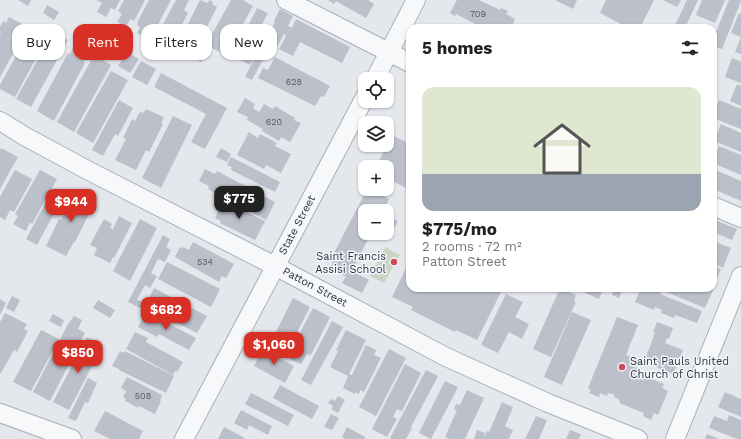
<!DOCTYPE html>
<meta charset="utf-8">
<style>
body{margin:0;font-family:"Work Sans",sans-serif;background:#f6f6f6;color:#202124;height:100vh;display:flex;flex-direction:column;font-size:15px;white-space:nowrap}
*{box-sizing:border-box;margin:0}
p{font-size:13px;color:#757577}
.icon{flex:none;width:22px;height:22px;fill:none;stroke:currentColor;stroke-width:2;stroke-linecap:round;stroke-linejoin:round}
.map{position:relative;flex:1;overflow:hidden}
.details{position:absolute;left:406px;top:24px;width:311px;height:268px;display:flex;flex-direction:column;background:#fff;border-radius:12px;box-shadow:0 1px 3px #0004}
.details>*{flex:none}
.hud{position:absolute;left:12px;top:24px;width:334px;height:36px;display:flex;gap:8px}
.fabs{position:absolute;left:358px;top:72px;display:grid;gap:8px}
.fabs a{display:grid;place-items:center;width:36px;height:36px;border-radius:8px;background:#fff;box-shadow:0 1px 3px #0004;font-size:20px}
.price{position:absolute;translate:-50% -34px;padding:0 9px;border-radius:8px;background:#d93025;color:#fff;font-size:13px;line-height:26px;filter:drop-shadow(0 1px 2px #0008)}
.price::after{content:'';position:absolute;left:50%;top:24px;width:12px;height:9px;margin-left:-6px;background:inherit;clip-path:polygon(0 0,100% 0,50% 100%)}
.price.selected{background:#222;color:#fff}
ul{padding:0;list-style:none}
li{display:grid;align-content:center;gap:8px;height:212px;padding:0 16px}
li span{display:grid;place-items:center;height:124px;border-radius:12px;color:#555}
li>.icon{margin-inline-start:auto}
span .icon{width:72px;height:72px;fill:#fffc;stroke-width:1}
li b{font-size:17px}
h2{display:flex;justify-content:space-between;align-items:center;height:48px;padding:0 16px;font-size:17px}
.tag{padding:0 14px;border-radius:12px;background:#fff;box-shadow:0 1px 3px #0004;font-size:14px;line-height:36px}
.tag.selected{background:#d93025;color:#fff}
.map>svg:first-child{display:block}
.green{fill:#c9d6c5}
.building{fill:#bbc0ca}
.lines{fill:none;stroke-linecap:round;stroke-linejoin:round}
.street-casing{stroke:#a9aeb7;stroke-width:20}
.street{stroke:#f7f8fa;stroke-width:18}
.poi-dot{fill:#d1495b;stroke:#f4f6f9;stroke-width:1.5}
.labels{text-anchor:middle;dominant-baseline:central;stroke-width:3;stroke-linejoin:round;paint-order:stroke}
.number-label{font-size:9px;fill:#4f5766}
.street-label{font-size:11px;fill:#2b3445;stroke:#f4f6f9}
.poi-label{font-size:11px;fill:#2b3445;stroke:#f4f6f9;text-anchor:end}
</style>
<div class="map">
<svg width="741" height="439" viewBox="0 0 741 439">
<rect width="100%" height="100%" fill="#e4e7ec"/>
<path class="green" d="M385,247L400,255L384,283L370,276Z"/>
<path class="building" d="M18,0H31L28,6Z
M96,0H120L115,10L111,8L106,17L97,12L102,3Z
M124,0H145L134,21L131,19L126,26L117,22L122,14L118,11Z
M149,0H171L154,32L151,33L149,32L146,38L137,33L140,27L137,25L138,23H137Z
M176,0H189L184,10L188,13L177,34L162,26Z
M200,0L207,3L210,0L213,2L212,4L217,7L201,38L191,33L194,27L188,24Z
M231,0H244V1L253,6L226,55L208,46L213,37L211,36Z
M328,0H368L374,4L366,18L336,1L334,4Z
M457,0H479L500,10L501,8L508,11L506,14L515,19L511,28H483L456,14L455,16L450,13Z
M555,0H577L573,9Z
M606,0H654L640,28H629L600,13Z
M663,0H681L677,7Z
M687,0H698L685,28H682L675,25Z
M702,0H725L715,23L696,15Z
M729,0H741V1L722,49L713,46V39Z
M47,5L59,12L54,20L43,13Z
M257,8L268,13L260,28L267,32L250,65L233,56Z
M280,9L293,16L288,26L292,28L296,19L350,47L342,63L300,42L293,56L279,49L286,36L284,34L276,49L265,43L275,22L274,21Z
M739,13L741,14V54L735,52L741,37L731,33Z
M9,17L28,27L0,77V34L1,32L0,31V27L3,21L6,23Z
M600,24L606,28H598Z
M35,28L46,34L43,39L46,40L15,97L0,89V85L30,31L33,33Z
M89,28L98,34L90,46L81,40Z
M53,32L68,40L31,107L16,99Z
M199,46L207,50L201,62L193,58Z
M73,48L87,56L83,62L85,63L54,121L37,111L68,53L70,54Z
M260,48L267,52L252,80L245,77Z
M122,49L139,59L130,73L118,66L123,58L119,55Z
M94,55L111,65L74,132L57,122Z
M275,57L330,86L324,97L321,96L315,106L258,78L263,68L268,70Z
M732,58L741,62V83L725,77Z
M141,61L156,69L147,85L132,77Z
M111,71L128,80L93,143L76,133Z
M161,73L227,108L205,149L191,142L206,114L154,87Z
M737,84L741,86V106L730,101Z
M245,98L255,104L253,108L259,112L264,104L273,109L275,106L295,118L294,120L301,123L290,142L281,137L279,141L262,131L263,129L247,120L248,117L237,112Z
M119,100L133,108L118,136L115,134L103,156L92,150Z
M719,100L741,109V129L713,118V114Z
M146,109L164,117L161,123L163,124L149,152L146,150L136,170L115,160L126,139L123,138L132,119L135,121L140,112L143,113Z
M173,116L192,125L161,188L142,178Z
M721,124L741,133V152L714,141Z
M249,132L258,138L260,134L277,143L275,146L291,154L281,173L266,165L264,169L237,155Z
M392,135L410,144V190L387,178V167H376Z
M719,146L741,155V175L713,163Z
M1,148L18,157L0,189V150Z
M221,148L231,154L227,162L216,157Z
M231,157L280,182L275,192L231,170L232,167L227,165Z
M205,169L215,174L217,171L275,202L266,220L208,189L209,186L199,181Z
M713,169L741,181V201L713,189Z
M15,170L32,179L14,212L10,210L5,220L0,217V197Z
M40,170L57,179L32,224L30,222L26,231L13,224L18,216L15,214Z
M367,189H370L389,199L383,211H365V233H371L352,271L369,280L362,293L342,283L346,277L330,269L333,262L330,261Z
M76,190L96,200L75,242H74L66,256L46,246L59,219L61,220Z
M219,199L265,221L255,240L220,223L221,221L215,218L220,207L216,204Z
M46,202L57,208L37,245L26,239Z
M119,216L132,223L114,258L113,257L110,263L94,255L97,248L90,245L104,219L112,224L110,228L113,229Z
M387,216L398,221L390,236L383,233H387Z
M140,219L157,228L130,281L113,271Z
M713,219L737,229L732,240L713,232Z
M163,235L170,239L166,247L171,250L165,262L158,259L151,273L157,276L150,288L145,285L137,300L143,302L140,308L128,302Z
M713,241L731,248L723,268L717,265L718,263L713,262Z
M193,242L234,264L226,278L222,276L219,282L175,257L180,247L182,249L183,247L189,250Z
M410,260V288H503L477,340L456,330L455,332L411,310L413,307L392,297Z
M167,262L220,289L211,307L158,279Z
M713,266L721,269L713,288Z
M154,288L207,316L197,333L145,306Z
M513,288H522L520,292Z
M560,288L576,295L574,301L576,302L551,357L533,349Z
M584,288H593L602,292L599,299L583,292Z
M614,288H623L619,298L612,295Z
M641,288H652L661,292L660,294L702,311L697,323L675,315L674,318L661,313L662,310L655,307L654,310L635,302Z
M656,288H708L713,290L705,308Z
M506,294L523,302L515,317L529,324L522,339L509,332L498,353L481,345Z
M12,296L20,300L14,312L6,308Z
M293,298L310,307L291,344L288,343L283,351L271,345L275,336H274Z
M0,299L6,303L0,315Z
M98,300L115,310L110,318L93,308Z
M313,308L330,317L311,355L307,354L301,364L290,359L296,347L293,346Z
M146,312L196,338L189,350L159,334L157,337L138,327Z
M572,312L591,320L562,385L544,377Z
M5,313L27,324L24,329L28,331L17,352L14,350L1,373H0V322Z
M53,314L64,320L61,327L49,321Z
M74,316L82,320L78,329L85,333L50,401L33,392L68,324Z
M617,317L638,325L626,355L632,357L629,365L640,369L638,373L664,384L662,388L668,391L658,415L654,413L651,420L643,416L644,413L619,403L620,400L614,397L615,395L608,393L607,396L600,393L599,397L589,393L591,390L588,388Z
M332,321L343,327L311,385L301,380Z
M657,322L673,328L669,339L667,338L665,343L683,350L680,358L682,359L679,366L677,365L673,374L644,362L655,333L653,332Z
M41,330L59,339L31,391L13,382Z
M346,330L366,340L349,374L352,375L366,345L376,350L374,355L381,358L364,392L360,390L359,394L356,392L355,394L343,388L348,376L330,367L338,351L336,350Z
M135,332L148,338L146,342L183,362L177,372L175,371L173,375L126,349Z
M87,337L103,345L69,410L53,402Z
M389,349L406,358L376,416L359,407Z
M263,350L294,366L285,383L254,366Z
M120,351L124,353L125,351L174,376L166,393L119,370V369L112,366Z
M405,364L421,373L402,411L397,409L393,417L397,419L387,437L372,429Z
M426,370L438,376L411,427L412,428L406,439H391L390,438Z
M127,377L162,395L160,401H161L155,414L139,406L138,408L125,401L126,399L123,397L126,391L121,388Z
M88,378L97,383L88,403L85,402L76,421L68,418Z
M445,381L458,387L431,439L419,433Z
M280,385L319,406L312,419L273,398Z
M467,390L484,398L465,439H449L445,437L457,410L454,409L456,404L460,405Z
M725,392L741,399V417L718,407Z
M251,393L294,415L288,426L245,404Z
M338,396L345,400L338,413L331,409L333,406L328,403L331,399L335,401Z
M502,402L513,407L505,426L513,430L509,439H483L487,431L489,432Z
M241,410L272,426L268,435L249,425L247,430L234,423Z
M105,411L143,431L139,439H110L94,431Z
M331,414L339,418L332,430L324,427Z
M729,415L741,420V439H737L709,428L714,416L727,421Z
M536,416L547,420L539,439H525Z
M224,427L245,438L244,439H218Z
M347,427L365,437L364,439H345L342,437Z
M477,430L485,433L483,439H474Z
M570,430L581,434L579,439H566Z
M707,434L719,439H705Z"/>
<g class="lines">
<defs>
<path id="street" d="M286,0L410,63
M375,79L416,0
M0,121L26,137L91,172L275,266L446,357L548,403L638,439
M713,206L741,218
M0,413L72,439
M184,439L365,97
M675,439L741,276"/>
</defs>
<use href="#street" class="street-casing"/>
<use href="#street" class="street"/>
</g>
<g class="poi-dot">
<circle cx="394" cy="262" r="4"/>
<circle cx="622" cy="367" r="4"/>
</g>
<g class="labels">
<g class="number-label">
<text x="478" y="14">709</text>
<text x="294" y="82">628</text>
<text x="274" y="122">620</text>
<text x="205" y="262">534</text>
<text x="143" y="396">508</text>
</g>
<g class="street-label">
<text transform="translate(297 225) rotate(-62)">State Street</text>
<text transform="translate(315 287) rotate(28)">Patton Street</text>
</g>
<g class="poi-label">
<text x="386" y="256">Saint Francis<tspan x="386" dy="13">Assisi School</tspan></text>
<text x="630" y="361" text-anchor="start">Saint Pauls United<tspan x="630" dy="13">Church of Christ</tspan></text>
</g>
</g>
</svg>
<div class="fabs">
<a><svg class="icon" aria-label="locate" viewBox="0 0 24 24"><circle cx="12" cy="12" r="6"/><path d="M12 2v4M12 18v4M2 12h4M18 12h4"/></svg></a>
<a><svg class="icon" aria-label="layers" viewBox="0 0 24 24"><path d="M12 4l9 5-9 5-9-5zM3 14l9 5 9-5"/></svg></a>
<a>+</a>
<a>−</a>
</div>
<b class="price selected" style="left:239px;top:220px">$775</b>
<b class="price" style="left:71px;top:223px">$944</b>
<b class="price" style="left:166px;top:331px">$682</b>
<b class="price" style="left:274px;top:366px">$1,060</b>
<b class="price" style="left:78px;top:374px">$850</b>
<div class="hud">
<a class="tag">Buy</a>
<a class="tag selected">Rent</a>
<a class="tag">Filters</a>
<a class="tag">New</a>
</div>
<section class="details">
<h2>5 homes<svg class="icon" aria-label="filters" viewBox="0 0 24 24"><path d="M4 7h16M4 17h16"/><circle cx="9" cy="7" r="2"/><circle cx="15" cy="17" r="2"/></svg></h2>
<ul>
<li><span style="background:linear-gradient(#dfe7d0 70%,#9aa5b1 0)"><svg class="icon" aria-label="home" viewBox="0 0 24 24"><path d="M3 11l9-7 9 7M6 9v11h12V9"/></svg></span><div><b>$775/mo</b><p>2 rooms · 72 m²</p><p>Patton Street</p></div></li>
</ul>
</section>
</div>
